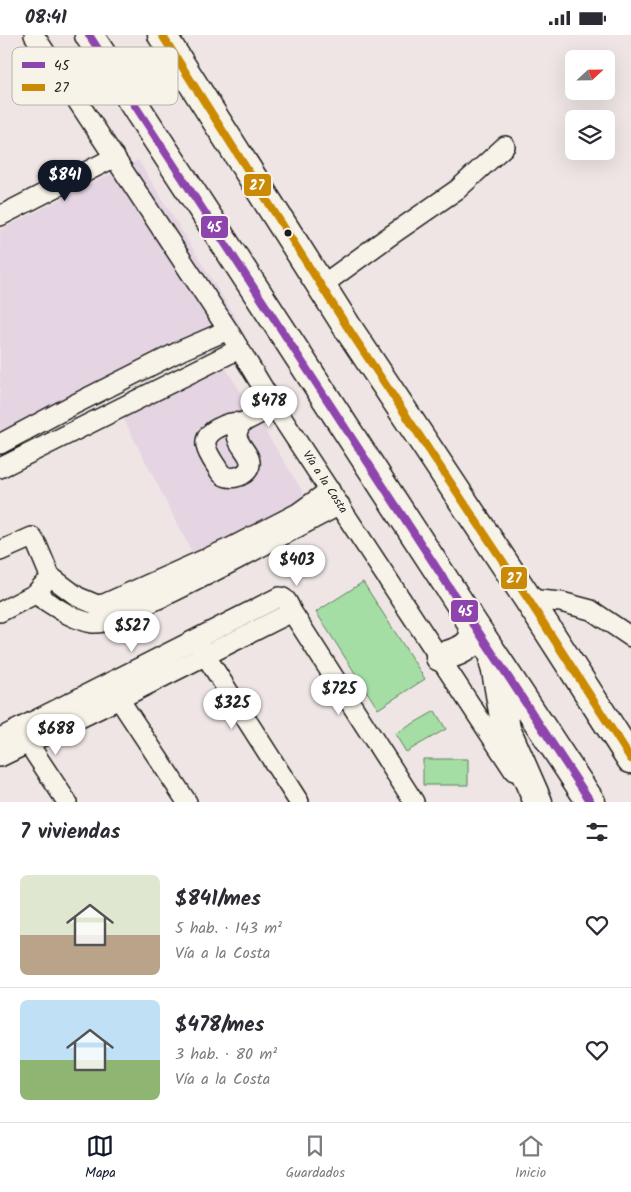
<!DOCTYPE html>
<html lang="es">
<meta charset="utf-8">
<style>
body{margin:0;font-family:Kalam,sans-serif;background:#f7f7f7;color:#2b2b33;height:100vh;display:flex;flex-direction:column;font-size:19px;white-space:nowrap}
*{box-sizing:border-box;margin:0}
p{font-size:16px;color:#7c7c81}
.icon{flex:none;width:28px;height:28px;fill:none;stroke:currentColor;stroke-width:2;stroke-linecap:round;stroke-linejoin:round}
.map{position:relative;height:767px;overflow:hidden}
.drawer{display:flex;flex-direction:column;background:#fff;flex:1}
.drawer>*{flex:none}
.needle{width:32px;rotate:68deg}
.fabs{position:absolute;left:565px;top:15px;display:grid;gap:10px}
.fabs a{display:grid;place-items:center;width:50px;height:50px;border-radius:8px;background:#fff;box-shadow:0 5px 20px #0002;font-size:25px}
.price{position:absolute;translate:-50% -42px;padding:0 11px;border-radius:18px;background:#fff;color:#222;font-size:16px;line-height:32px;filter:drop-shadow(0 1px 2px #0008)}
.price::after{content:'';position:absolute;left:50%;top:30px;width:15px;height:11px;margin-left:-8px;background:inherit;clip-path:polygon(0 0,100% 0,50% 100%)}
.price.on{background:#111827;color:#fff}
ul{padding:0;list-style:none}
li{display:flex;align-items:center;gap:15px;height:125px;padding:0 20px}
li+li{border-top:1px solid #e1e1e2}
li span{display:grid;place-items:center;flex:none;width:140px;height:100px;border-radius:8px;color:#555}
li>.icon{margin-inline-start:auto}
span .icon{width:60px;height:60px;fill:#fffc;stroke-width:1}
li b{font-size:21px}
h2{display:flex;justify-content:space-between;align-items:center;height:60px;padding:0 20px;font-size:21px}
.status{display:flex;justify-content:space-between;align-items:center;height:35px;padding:0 25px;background:#fff;direction:ltr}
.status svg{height:14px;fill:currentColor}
.tab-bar{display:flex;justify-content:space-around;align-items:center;height:70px;border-top:1px solid #e1e1e2;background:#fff;font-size:14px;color:#7c7c81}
.tab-bar a{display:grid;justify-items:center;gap:2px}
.tab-bar .on{color:#111827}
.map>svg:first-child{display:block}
.built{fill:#e5d5e2}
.garden{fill:#a4dea4;stroke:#607d60}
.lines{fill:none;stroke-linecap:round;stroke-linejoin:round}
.minor-casing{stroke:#1c1c1c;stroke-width:22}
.highway-casing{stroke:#1c1c1c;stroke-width:31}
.minor{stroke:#f7f3e8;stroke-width:19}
.highway{stroke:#f7f3e8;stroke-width:28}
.bus-1-casing{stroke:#f7f3e8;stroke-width:11}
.bus-2-casing{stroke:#f7f3e8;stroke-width:11}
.bus-1{stroke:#8e44ad;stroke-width:8}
.bus-2{stroke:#cb8a06;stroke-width:8}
.bus-dot{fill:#1c1c1c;stroke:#f7f3e8;stroke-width:2}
.labels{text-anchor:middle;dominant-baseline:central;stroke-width:5;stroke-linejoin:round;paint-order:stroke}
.street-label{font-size:12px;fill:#1c1c1c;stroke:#f7f3e8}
.key{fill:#f7f3e8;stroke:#b5b2ab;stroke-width:1}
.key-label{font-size:14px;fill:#1c1c1c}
.line-badge{stroke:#f7f3e8;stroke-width:2}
.badge-label{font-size:14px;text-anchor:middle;font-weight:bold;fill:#fff}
</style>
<div class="status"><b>08:41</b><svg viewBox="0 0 49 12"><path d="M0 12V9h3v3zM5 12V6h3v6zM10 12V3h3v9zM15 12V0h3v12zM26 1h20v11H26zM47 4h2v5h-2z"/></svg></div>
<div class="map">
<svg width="631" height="767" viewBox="0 0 631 767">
<rect width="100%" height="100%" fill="#efe5e5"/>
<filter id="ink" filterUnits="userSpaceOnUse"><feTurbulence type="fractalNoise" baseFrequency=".02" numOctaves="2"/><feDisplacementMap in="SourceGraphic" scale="10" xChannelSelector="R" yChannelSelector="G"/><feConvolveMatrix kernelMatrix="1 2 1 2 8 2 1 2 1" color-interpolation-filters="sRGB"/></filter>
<g filter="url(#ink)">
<path class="built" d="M138,125L240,290L0,409V195Z
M224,330L311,470L197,527L123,383Z"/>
<path class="garden" d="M363,547L425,644L378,674L316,577Z
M435,676L446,694L406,717L395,699Z
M423,724H468V750H423Z"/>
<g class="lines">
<defs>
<path id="minor" d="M34,0L228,295L274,371L514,736
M0,181L115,122
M321,251L387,203L458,154L505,111
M241,388C240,391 238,395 237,398C236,411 255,421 249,433C245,442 227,447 220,437C210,421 195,405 218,393C223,391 227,388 232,388C235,387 238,388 240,388C248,386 266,375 274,371
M0,409L71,371L182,315L228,295
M0,433L239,314
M0,516L32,502L37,510L50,541L78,562L97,570L104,569L232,512L298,478L330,455
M35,559C53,570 72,585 93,588C110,589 138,573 154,566C217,537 278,502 340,470
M528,564L561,567L591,575L631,602
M0,577L35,559L43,550
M200,612L299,767
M119,664L187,767
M22,699L67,767
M0,703L279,562C287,562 289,571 292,577L414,767
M0,722L119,664L292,577"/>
<path id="highway" d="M89,0L468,581L591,767
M162,0L346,290L528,564L631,724
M440,622C452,619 474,613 474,597C473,592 470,586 468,581
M494,629L496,636L506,694L538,767"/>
</defs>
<use href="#minor" class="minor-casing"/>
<use href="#highway" class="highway-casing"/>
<use href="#minor" class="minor"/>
<use href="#highway" class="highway"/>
<defs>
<path id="bus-1" d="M89,0L468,581L591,767"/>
<path id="bus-2" d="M162,0L346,290L528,564L631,724"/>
</defs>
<use href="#bus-1" class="bus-1-casing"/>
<use href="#bus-2" class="bus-2-casing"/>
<use href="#bus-1" class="bus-1"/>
<use href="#bus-2" class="bus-2"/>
</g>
</g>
<circle class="bus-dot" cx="288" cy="198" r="4.5"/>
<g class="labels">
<g class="street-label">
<text transform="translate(325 447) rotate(57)">Vía a la Costa</text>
</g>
</g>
<rect x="12" y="12" width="166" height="58" rx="8" class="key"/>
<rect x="22" y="27" width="23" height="6" fill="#8e44ad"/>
<rect x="22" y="49" width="23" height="7" fill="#cb8a06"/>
<g class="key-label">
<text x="54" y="35">45</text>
<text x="54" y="57">27</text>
</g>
<g class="line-badge">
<rect x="243" y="138" width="29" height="24" rx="5" fill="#cb8a06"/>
<rect x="200" y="180" width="29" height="24" rx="5" fill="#8e44ad"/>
<rect x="500" y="531" width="28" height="24" rx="5" fill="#cb8a06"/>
<rect x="450" y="564" width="29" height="24" rx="5" fill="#8e44ad"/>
</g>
<g class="badge-label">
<text x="257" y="155">27</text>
<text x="214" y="197">45</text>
<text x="514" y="548">27</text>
<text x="465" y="581">45</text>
</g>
</svg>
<div class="fabs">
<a><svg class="needle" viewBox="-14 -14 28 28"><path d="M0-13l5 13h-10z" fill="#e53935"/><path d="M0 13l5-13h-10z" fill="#7c7c81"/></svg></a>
<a><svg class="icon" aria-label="layers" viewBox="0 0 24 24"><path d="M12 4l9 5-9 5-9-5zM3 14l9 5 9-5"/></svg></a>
</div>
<b class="price on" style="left:65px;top:167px">$841</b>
<b class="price" style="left:269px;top:393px">$478</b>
<b class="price" style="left:297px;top:552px">$403</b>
<b class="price" style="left:132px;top:618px">$527</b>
<b class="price" style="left:339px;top:681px">$725</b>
<b class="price" style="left:232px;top:695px">$325</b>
<b class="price" style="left:56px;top:721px">$688</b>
</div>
<section class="drawer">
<h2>7 viviendas<svg class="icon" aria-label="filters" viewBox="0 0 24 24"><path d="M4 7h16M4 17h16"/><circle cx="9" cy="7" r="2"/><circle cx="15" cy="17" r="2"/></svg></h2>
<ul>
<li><span style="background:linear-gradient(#dfe7d0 60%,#b9a48a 0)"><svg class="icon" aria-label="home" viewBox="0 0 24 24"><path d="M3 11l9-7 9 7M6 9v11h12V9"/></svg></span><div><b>$841/mes</b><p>5 hab. · 143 m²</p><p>Vía a la Costa</p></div><svg class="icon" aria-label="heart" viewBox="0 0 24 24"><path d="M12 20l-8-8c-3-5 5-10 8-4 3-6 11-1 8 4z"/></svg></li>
<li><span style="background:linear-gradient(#bfe0f5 60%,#8fb573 0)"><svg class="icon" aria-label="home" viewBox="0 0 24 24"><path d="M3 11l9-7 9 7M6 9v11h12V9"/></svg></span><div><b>$478/mes</b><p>3 hab. · 80 m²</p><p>Vía a la Costa</p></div><svg class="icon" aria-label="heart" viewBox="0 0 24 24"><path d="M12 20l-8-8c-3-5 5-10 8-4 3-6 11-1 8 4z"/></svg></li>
</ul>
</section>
<nav class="tab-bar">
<a class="on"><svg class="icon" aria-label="map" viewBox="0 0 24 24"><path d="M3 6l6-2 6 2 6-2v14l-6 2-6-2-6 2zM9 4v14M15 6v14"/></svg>Mapa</a>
<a><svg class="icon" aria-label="saved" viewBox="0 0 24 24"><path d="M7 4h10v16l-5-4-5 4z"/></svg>Guardados</a>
<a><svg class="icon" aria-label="home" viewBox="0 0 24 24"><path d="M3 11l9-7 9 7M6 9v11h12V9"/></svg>Inicio</a>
</nav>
